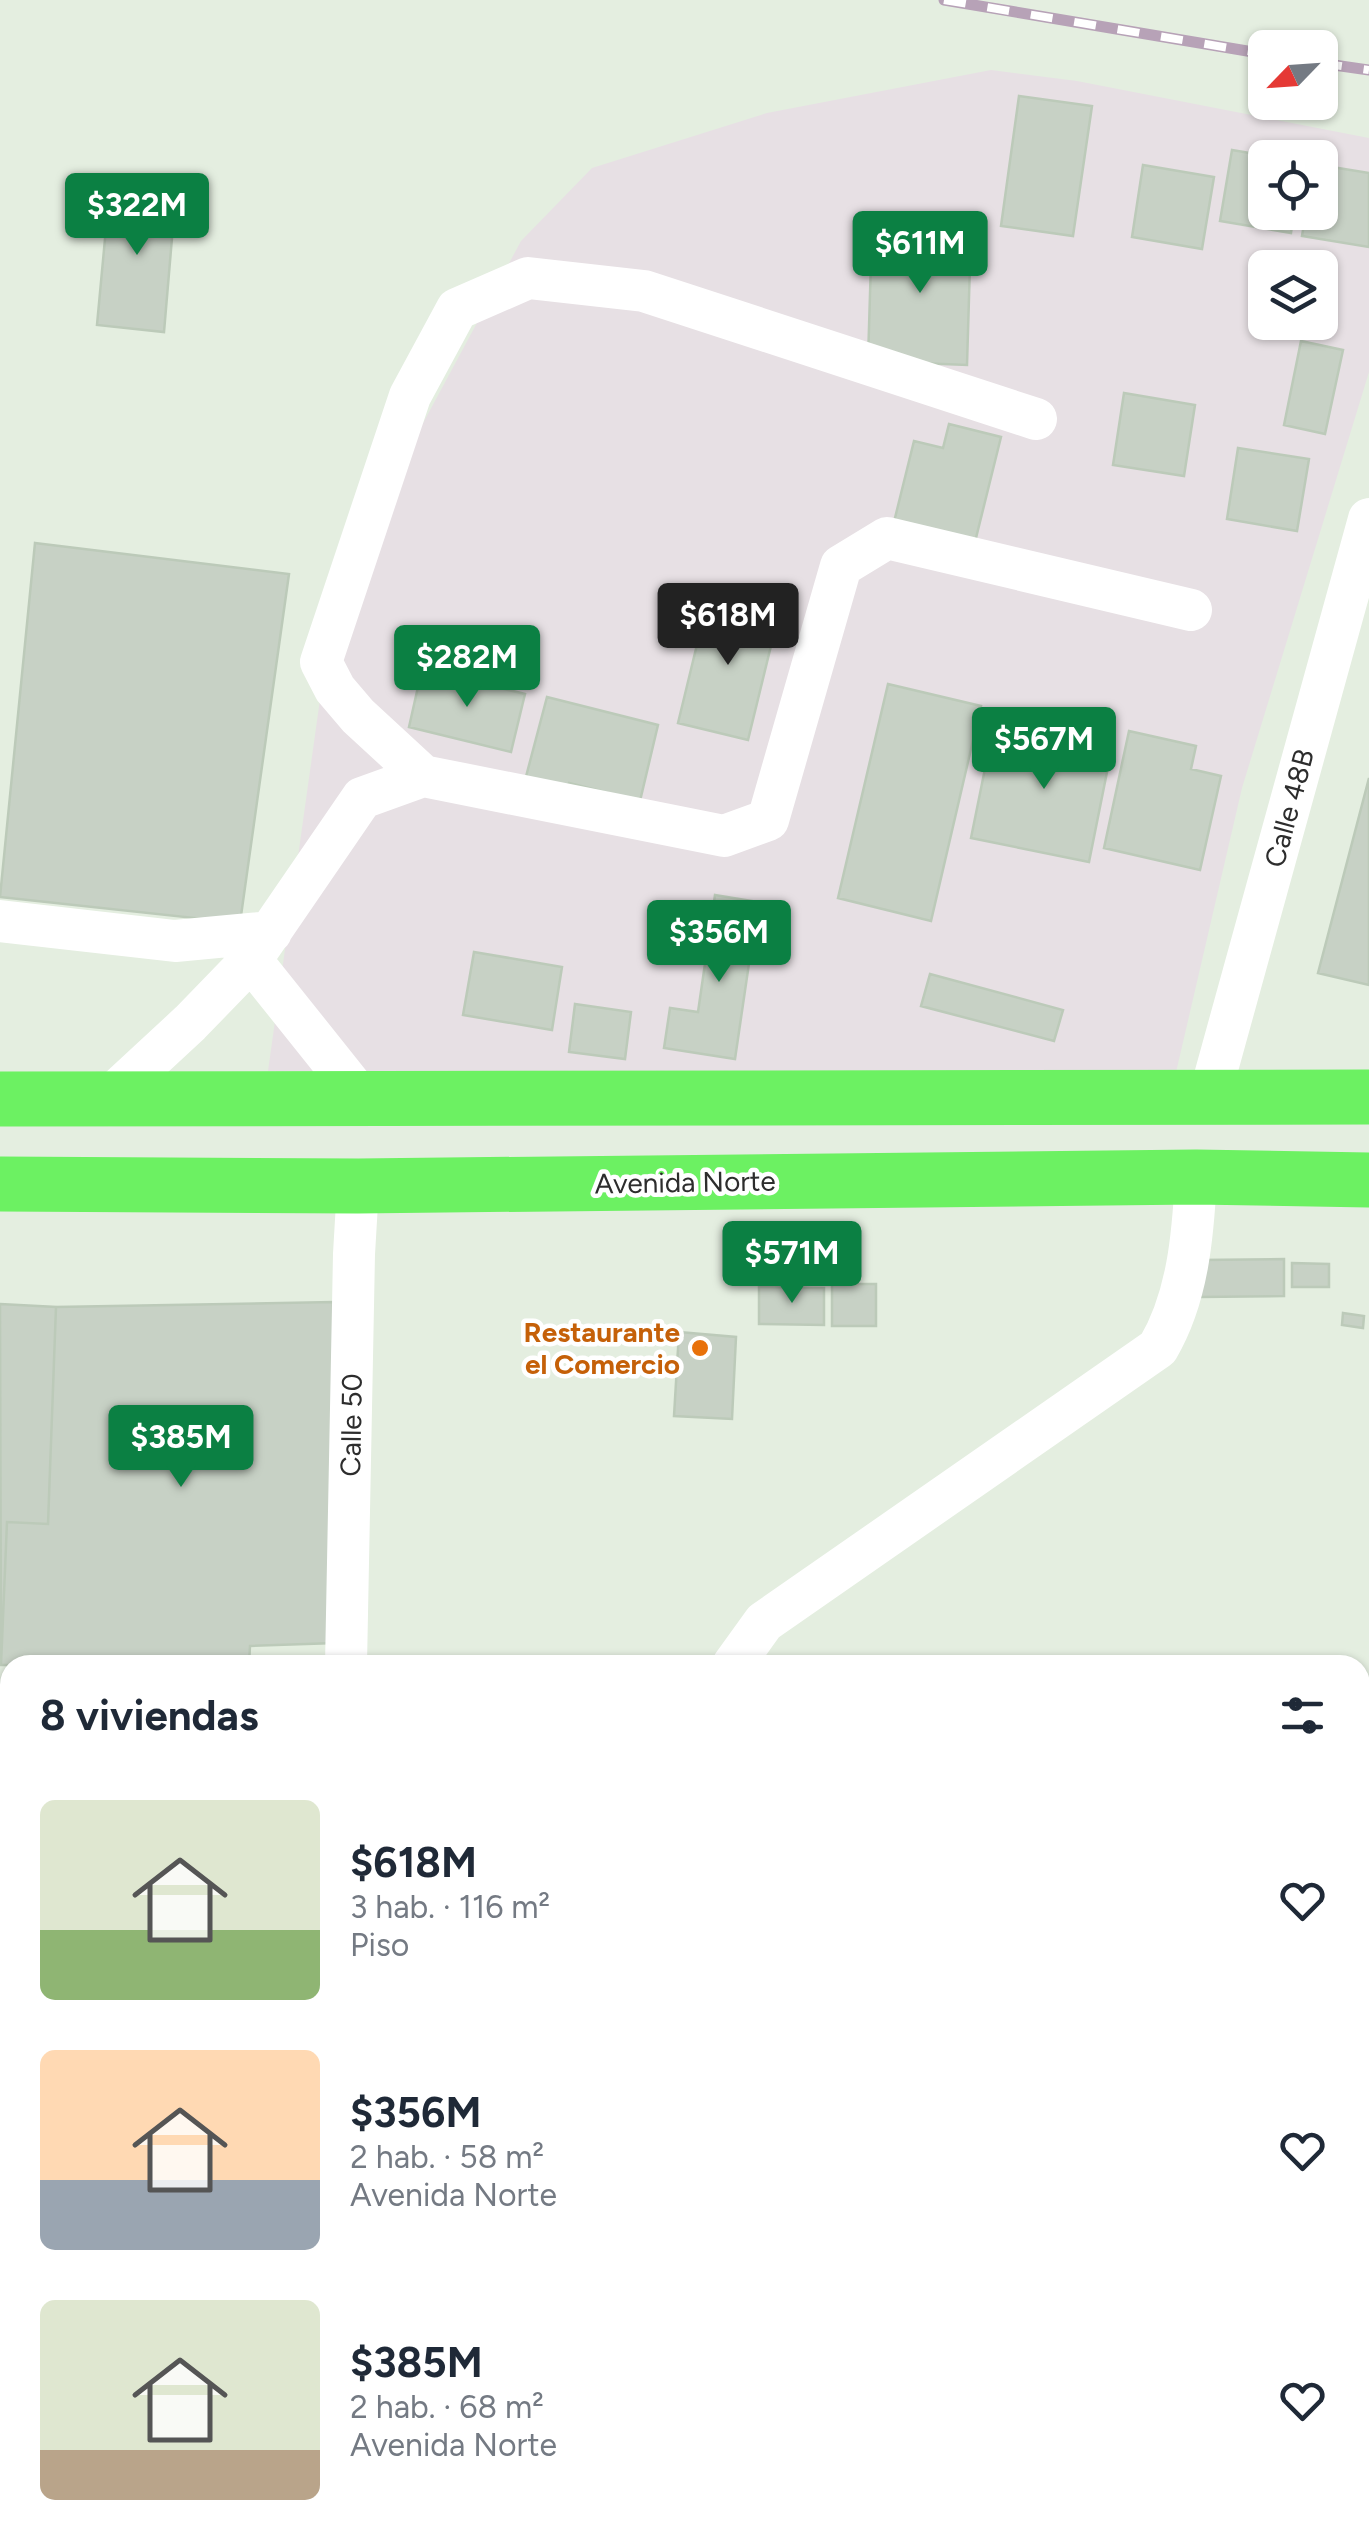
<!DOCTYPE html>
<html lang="es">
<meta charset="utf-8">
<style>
body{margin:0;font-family:Figtree,sans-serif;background:#f6f6f7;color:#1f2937;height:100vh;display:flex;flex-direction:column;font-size:38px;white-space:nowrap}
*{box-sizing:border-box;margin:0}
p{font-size:32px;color:#747a83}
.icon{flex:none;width:55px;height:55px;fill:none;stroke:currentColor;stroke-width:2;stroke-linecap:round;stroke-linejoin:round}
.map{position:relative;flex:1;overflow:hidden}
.panel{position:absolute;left:0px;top:1655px;width:1370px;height:890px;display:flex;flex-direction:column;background:#fff;border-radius:30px 30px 0 0;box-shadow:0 2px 8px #0004}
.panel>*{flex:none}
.needle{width:65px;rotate:245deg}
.tools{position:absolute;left:1248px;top:30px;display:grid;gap:20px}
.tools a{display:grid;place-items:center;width:90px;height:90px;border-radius:15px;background:#fff;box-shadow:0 2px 8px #0004;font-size:50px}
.price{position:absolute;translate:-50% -85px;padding:0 22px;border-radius:10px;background:#0b8043;color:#fff;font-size:32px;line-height:65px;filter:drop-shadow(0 2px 5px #0008)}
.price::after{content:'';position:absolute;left:50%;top:60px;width:30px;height:22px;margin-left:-15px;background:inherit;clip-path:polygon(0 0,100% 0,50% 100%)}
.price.on{background:#222;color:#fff}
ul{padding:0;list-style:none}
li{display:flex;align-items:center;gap:30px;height:250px;padding:0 40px}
li span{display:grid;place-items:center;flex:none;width:280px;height:200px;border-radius:15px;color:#555}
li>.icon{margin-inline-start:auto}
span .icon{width:120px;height:120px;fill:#fffc;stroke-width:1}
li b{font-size:42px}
h2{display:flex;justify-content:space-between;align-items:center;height:120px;padding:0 40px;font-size:42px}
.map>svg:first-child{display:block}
.industrial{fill:#e7e0e4;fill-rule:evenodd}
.building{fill:#c7d1c5;stroke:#bccab9;stroke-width:2.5}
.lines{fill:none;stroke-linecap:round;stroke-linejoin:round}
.minor{stroke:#fff;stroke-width:42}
.major{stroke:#6cf162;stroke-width:55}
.rail-casing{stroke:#b7a2b7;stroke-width:11}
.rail{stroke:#fff;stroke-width:8;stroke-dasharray:22;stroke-linecap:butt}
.food-dot{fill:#e8710a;stroke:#fff;stroke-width:4}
.labels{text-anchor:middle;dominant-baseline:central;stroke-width:9;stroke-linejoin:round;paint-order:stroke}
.street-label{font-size:28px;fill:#2d2d2d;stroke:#fff}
.food-label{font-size:28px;font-weight:bold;fill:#c56008;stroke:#fff;text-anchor:end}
</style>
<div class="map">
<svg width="1369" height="2545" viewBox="0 0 1369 2545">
<rect width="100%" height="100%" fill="#e4eee0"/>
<path class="industrial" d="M991,70L1077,81L1369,138V372L1242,788L1174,1081L268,1071L336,585L521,241L592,168L767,113ZM1265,158H1320V212H1265ZM1265,268H1320V322H1265Z"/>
<path class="building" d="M1019,96L1092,106L1073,236L1001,226Z
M1232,150L1280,158H1265V212H1294L1291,233L1220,221Z
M1143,165L1214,177L1202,249L1132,237Z
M1320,165L1369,173V247L1302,236L1306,212H1320Z
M110,185L176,191L164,332L97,325Z
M872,228L971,231L967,365L868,361Z
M1301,341L1343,350L1325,434L1284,425Z
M1124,393L1195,405L1184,476L1113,465Z
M949,424L1001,437L974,546L893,526L914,441L943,448Z
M1238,448L1309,459L1297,531L1227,519Z
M35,543L289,574L240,923L0,897Z
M709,595L779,613L748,740L678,723Z
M422,669L525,694L511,752L409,727Z
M888,684L981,706L931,921L838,898Z
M547,697L658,725L640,801L569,783L562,796L523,788Z
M1051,723L1114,737L1089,862L971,838L992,734L1047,746Z
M1129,731L1196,746L1191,769L1221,776L1200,870L1104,848Z
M1369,778V985L1318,973Z
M715,895L758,902L735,1059L664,1048L670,1008L698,1012Z
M474,952L562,967L552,1030L463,1015Z
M930,974L1063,1010L1054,1041L921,1006Z
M575,1004L631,1012L625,1059L569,1052Z
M1284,1259V1296L1200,1297V1260Z
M1292,1263L1329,1264V1287H1292Z
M832,1284H876V1326H832Z
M759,1287L824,1288V1325L759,1324Z
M333,1302L335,1643L250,1646L249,1665H1L7,1522L48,1524L56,1307Z
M0,1304L56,1307L48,1524L7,1522L1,1665Z
M1343,1313L1364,1316L1363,1328L1342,1325Z
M679,1332L736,1337L732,1419L674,1416Z"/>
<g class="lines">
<path class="minor" d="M423,776L358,716L335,689L321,662L410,396L457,309L528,278L644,291L1036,419
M0,921L175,941L271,932
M251,960L362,1099
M1209,1098L1369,519
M108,1099L190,1023L251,960L362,798L423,776L724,836L768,820L841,566L887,538L1191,610
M346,1665L354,1254L358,1186
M733,1665L764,1622L1158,1348C1188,1297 1193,1235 1196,1177"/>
<path class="major" d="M0,1099L1369,1097
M0,1184L358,1186L1196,1177L1369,1180"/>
<defs>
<path id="rail" d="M944,0L1265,54
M1320,63L1369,70"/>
</defs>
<use href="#rail" class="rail-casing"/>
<use href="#rail" class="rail"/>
</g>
<circle class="food-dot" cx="700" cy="1348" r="10"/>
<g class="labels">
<g class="street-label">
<text transform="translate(1289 808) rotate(-75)">Calle 48B</text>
<text transform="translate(685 1182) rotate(-1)">Avenida Norte</text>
<text transform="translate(351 1425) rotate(-89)">Calle 50</text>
</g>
<g class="food-label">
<text x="680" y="1332">Restaurante<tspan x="680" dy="32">el Comercio</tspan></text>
</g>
</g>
</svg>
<div class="tools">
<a><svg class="needle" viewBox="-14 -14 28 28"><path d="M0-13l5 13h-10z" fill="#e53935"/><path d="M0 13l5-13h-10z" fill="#747a83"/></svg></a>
<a><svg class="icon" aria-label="locate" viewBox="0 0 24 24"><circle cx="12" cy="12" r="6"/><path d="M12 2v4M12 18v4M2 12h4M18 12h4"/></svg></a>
<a><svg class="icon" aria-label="layers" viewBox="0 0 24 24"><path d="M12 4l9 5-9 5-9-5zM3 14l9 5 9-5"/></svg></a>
</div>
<b class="price" style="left:137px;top:258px">$322M</b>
<b class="price" style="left:920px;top:296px">$611M</b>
<b class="price on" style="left:728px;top:668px">$618M</b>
<b class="price" style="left:467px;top:710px">$282M</b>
<b class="price" style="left:1044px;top:792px">$567M</b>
<b class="price" style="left:719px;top:985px">$356M</b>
<b class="price" style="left:792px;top:1306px">$571M</b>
<b class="price" style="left:181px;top:1490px">$385M</b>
<section class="panel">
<h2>8 viviendas<svg class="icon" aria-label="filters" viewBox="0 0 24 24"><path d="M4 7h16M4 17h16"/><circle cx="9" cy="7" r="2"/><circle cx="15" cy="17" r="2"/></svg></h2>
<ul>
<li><span style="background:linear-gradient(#dfe7d0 65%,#8fb573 0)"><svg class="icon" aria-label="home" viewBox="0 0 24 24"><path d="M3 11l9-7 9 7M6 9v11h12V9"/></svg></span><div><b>$618M</b><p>3 hab. · 116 m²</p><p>Piso</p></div><svg class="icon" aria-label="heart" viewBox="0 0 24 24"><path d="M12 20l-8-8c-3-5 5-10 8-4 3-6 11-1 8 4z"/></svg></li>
<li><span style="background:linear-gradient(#ffd9b3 65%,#9aa5b1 0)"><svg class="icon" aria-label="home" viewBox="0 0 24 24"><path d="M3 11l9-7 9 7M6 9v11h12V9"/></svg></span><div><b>$356M</b><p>2 hab. · 58 m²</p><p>Avenida Norte</p></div><svg class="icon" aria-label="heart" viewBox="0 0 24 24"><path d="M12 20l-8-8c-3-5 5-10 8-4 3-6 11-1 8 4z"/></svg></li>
<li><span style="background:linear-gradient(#dfe7d0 75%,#b9a48a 0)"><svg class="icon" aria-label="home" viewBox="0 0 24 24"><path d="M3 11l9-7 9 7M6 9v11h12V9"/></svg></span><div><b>$385M</b><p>2 hab. · 68 m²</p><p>Avenida Norte</p></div><svg class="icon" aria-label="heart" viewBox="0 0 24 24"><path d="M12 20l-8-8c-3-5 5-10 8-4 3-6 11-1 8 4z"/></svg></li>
</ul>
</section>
</div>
